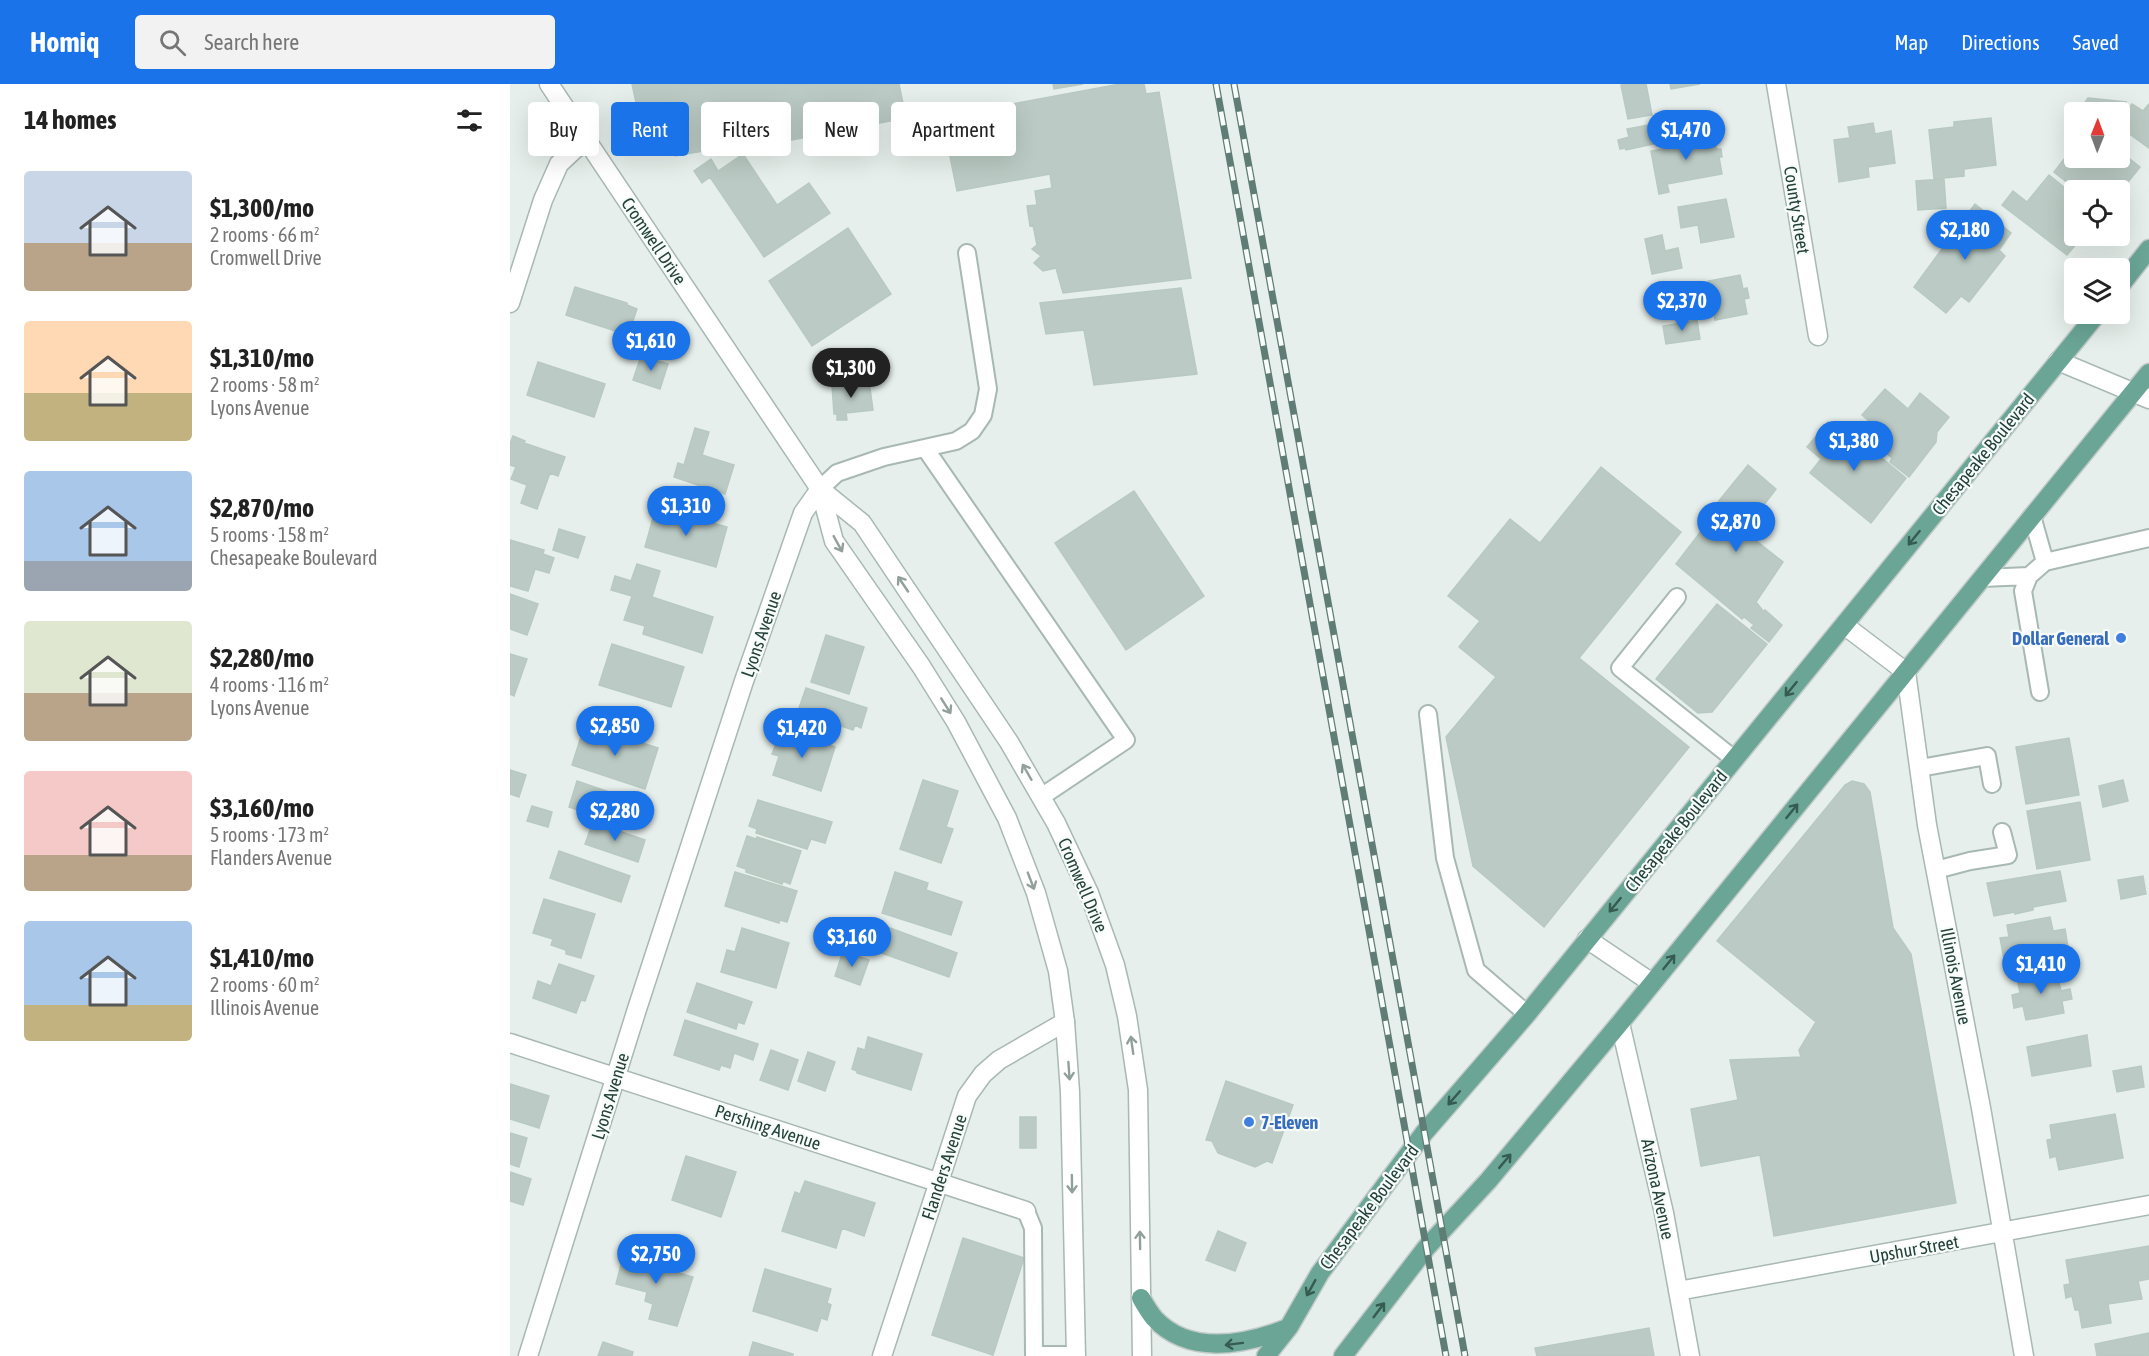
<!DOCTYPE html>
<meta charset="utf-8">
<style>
body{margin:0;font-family:"Asap Condensed",sans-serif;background:#f2f2f2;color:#222;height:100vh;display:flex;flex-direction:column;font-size:22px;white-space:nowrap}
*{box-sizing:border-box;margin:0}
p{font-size:20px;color:#767676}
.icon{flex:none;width:33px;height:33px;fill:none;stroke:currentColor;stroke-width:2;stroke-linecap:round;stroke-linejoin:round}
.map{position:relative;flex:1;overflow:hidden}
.panel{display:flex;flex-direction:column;background:#fff;width:510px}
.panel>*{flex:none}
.hud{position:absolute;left:18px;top:18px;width:570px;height:54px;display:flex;gap:12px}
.needle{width:39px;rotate:1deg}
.fabs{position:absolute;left:1554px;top:18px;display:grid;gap:12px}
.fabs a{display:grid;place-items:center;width:66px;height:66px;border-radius:6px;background:#fff;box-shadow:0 6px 24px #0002;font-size:30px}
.price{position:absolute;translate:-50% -51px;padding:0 14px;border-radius:21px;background:#1a73e8;color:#fff;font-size:20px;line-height:39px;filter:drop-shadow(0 2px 3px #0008)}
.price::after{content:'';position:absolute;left:50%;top:36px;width:18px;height:14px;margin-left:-9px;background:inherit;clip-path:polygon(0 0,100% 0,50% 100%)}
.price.active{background:#222;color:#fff}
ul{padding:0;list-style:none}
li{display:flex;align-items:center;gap:18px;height:150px;padding:0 24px}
li span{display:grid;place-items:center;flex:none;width:168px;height:120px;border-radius:6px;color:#555}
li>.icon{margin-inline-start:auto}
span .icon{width:72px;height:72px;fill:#fffc;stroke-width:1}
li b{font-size:26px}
h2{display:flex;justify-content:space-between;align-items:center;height:72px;padding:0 24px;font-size:26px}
.tag{padding:0 21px;border-radius:6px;background:#fff;box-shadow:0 6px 24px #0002;font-size:21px;line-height:54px}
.tag.active{background:#1a73e8;color:#fff}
header{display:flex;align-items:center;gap:36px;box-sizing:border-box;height:84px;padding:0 30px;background:#1a73e8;color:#fff}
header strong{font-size:28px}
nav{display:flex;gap:33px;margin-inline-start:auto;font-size:21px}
.search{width:420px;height:54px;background:#f2f2f2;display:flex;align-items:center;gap:15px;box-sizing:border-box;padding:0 21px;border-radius:6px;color:#767676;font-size:22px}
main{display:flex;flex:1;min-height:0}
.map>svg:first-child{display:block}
.building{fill:#bbcac4;stroke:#b8c9c2;stroke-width:1.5}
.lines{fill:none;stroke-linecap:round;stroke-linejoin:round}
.service-casing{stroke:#a8b8b2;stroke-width:20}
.minor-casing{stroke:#a8b8b2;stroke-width:21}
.tertiary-casing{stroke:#a8b8b2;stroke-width:21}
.primary-casing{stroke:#c2cac8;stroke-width:21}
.service{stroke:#fff;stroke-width:16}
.minor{stroke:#fff;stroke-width:18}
.tertiary{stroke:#fff;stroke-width:18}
.primary{stroke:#6aa596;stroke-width:18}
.rail-casing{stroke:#5f7d75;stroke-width:7}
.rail{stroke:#f7fbf9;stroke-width:4.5;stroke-dasharray:14;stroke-linecap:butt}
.oneway{stroke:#365b51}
.oneway2{stroke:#92a09c}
.shop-dot{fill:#3f7fe0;stroke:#f7fbf9;stroke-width:2}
.labels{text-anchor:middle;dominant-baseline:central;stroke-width:4.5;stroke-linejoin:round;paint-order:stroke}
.street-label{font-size:18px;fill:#24423a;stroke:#f7fbf9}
.shop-label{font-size:18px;font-weight:bold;fill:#366cbe;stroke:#f7fbf9;text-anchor:end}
</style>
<header>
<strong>Homiq</strong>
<div class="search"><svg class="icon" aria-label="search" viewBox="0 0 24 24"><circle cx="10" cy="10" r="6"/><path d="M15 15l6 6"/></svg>Search here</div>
<nav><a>Map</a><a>Directions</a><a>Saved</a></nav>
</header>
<main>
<section class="panel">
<h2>14 homes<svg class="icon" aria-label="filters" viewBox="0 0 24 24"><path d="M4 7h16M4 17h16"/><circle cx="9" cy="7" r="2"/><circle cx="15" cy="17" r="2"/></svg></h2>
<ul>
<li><span style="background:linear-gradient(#c9d6e8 60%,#b9a48a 0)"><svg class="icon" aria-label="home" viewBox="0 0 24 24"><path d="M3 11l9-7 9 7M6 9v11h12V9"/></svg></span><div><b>$1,300/mo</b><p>2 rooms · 66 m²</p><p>Cromwell Drive</p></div></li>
<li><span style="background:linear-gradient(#ffd9b3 60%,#c2b280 0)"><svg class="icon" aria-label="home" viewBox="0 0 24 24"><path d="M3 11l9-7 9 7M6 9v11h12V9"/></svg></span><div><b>$1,310/mo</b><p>2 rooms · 58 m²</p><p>Lyons Avenue</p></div></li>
<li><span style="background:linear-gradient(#a9c7e8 75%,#9aa5b1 0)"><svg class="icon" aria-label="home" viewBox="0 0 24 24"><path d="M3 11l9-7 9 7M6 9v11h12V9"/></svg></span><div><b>$2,870/mo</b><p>5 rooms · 158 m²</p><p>Chesapeake Boulevard</p></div></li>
<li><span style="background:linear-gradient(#dfe7d0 60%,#b9a48a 0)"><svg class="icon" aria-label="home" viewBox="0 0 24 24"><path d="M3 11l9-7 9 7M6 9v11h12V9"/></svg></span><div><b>$2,280/mo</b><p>4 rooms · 116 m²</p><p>Lyons Avenue</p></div></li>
<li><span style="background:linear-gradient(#f6c9c9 70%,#b9a48a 0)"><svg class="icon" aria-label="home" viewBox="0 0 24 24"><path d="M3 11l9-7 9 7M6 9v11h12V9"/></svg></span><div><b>$3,160/mo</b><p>5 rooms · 173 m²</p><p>Flanders Avenue</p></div></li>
<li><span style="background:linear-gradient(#a9c7e8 70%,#c2b280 0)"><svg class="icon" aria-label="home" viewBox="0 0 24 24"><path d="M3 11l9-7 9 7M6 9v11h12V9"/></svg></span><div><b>$1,410/mo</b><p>2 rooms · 60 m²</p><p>Illinois Avenue</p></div></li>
</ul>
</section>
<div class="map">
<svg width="1639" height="1272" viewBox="0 0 1639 1272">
<rect width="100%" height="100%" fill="#e6efeb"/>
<path class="building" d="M122,0H389L396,34L240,64L239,59L165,72L157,31L130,37Z
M543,0H573L544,5Z
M610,0H634L636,10L649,8L681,194L553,209L546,184L533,187L524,179L531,172L522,165L527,161L523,141L520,142L517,122L527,121L525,107L542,104L540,90L447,107L432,33Z
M1117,0H1136L1142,31L1118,35L1111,1Z
M1160,0H1190L1161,5Z
M1578,14L1616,18L1612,26L1616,28L1622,20L1633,27L1639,20V64L1610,43V28H1568Z
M1481,34L1486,81L1454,85V92L1424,95L1419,46L1444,43V38Z
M1363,39L1365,50L1381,47L1385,79L1358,83L1359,93L1329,98L1324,56L1340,54L1338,43Z
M1143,40L1148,59L1116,66L1115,64L1110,65L1108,56L1119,53L1117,45Z
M1171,50L1172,56L1203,50L1206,65H1211L1212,73H1209L1212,90L1157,100L1159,108L1149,110L1141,67L1158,64L1156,53Z
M1564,62V74H1610V67L1630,83L1610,108L1567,106L1544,88Z
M233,70L267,121L299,99L320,129L254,173L200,93L192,99L184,87L201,75L208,87Z
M1539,91L1564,111V152H1573L1557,171L1492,121L1503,107L1517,118Z
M1434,95L1436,124L1408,126L1406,97Z
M1216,115L1224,153L1191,159L1188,141L1171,144L1168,123Z
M1465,120L1501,149L1489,166L1495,172L1459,218L1451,212L1436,229L1404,203Z
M338,144L381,210L302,262L259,197Z
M1152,151L1155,167L1168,164L1172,184L1142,190L1135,155Z
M1230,191L1233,205L1237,204L1239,214L1234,215L1237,230L1205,236L1203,225L1192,227L1190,215L1186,216L1183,202L1198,199V197Z
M65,203L117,219V221L127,225L118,251L56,231Z
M671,204L687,290L584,301L574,246L536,250L530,219Z
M1187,236L1190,255L1156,260L1153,242Z
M131,272L158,280L150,305L123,296Z
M28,278L95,300L84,333L17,311Z
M359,297L363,326L336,329L337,336H327V330H324L322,301Z
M1375,305L1398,325L1410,309L1439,333L1427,348L1426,358L1399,393L1380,378L1382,374L1360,356L1368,345L1352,331Z
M1318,338L1332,351L1337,345L1396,394L1361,439L1300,389L1311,375L1297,363Z
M185,344L199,348L192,371L224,381L215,410L164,393L168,379L174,381Z
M3,352L15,357L14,359L55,373L48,392L40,389L27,425L11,419L17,401L1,395L6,383L0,381V360Z
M1238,381L1266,405L1234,447L1273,478L1246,518L1254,528L1255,526L1272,541L1259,558L1241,544L1244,541L1234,533L1232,535L1166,480L1195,442L1191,439Z
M1091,383L1171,448L1069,574L1179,663L1034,843L963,782L936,653L986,593L949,563L970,537L938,512L1000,435L1030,459Z
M624,407L694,512L616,566L545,459Z
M146,423L217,443L206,483L135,463Z
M49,445L75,453L68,474L43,466Z
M0,456L34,466L33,470L44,474L39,489L25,485L18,507L0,502Z
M127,480L150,487L142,513L203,533L192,569L133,550L135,542L114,536L122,512L101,506L105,492L121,497Z
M0,510L28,520L17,551L0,545Z
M1207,520L1257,560L1202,628L1188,629L1146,595Z
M316,551L354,563L339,610L301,598Z
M102,560L174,583L161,623L89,601Z
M0,570L17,575L4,612L0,610Z
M296,604L357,624L351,644L345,641L343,646L288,627Z
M75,640L148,664L135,705L62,681Z
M272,644L325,663L311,707L263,691L269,672L262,670Z
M1559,654L1569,711L1516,720L1506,663Z
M0,686L16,691L9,713L0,710Z
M413,696L448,707L436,743L443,745L431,779L390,765Z
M1613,696L1618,717L1593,723L1589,702Z
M67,697L131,719L123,745L59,723Z
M1342,697L1354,700L1360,708L1383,844L1401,870L1446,1119L1264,1152L1250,1071L1191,1082L1181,1025L1228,1016L1220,976L1291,973L1289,966L1306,938L1207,857L1335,701Z
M248,716L322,738L315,759L301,755L297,765L246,749L247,745L239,742Z
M1570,718L1580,776L1527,785L1517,727Z
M22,722L42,728L38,743L17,737Z
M83,738L135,756L128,778L75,760Z
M237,752L246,755L247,753L291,767L280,800L273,797L272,800L236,788V785L227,782Z
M49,767L120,792L111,818L40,794Z
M1550,787L1556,817L1523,823V826L1505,830V828L1484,832L1477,799Z
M225,788L287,807L277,838L270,836L269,839L215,822Z
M385,788L418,799L416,806L452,818L441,851L372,829Z
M1633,792L1636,810L1611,815L1608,796Z
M34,815L85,830L71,874L56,870V866L41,861L43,855L23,849Z
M1540,833L1543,847L1555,845L1558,863L1494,875L1490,854L1499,853L1497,841Z
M372,841L447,869L439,893L363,866Z
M232,844L279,859L266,904L211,888L217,866L225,868Z
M333,867L359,876L350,901L325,892Z
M49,880L84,892L75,917L71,916L66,929L23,914L28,897L41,902Z
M1546,886L1551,907L1560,905L1562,915L1552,917L1554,929L1516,936L1513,922L1504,924L1502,911L1510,909L1507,894Z
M187,899L242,918L234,940L228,938L226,945L177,928Z
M175,936L248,960L243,976L224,969L220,984L211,981L209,986L164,971Z
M1577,951L1581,982L1522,992L1517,963Z
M358,953L412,970L401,1006L347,989V987L342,985L348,964L355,966Z
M261,966L288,976L278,1006L250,996Z
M298,968L325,978L315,1007L288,997Z
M1631,982L1634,1003L1607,1008L1603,987Z
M716,997L783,1021L762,1079L757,1077L745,1083L708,1069L702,1057L696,1056Z
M0,1000L39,1012L29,1044L0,1035Z
M1605,1030L1613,1074L1549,1086L1546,1072L1540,1074L1537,1056L1542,1055L1540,1041Z
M510,1033H526V1064H510Z
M0,1049L17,1054L9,1083L0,1080Z
M176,1072L226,1088L211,1133L162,1116Z
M0,1088L21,1095L13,1121L0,1117Z
M295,1097L365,1119L354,1152L332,1144L326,1164L272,1147L285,1108L290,1110Z
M708,1147L736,1159L725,1187L696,1176Z
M453,1154L514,1174L483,1271L422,1251Z
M1639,1162V1195L1628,1197L1632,1215L1598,1220L1601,1239L1572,1244L1569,1226H1565L1562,1212L1556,1214L1554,1201L1560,1200L1556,1176Z
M115,1165L164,1179L162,1187L183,1193L167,1242L139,1235L143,1220L135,1217L137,1208L106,1200Z
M255,1185L321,1205L317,1219L321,1221L317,1236L311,1234L307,1247L243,1227Z
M1139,1244L1144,1272H1027L1025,1264Z
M1639,1249V1272H1587L1585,1260Z
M93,1258L123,1268L122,1272H88Z
M243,1258L283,1270V1272H239Z"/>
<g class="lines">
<defs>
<path id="service" d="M415,364L616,656L531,713
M310,405L327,389L374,373L446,357L462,347L473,331L478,305L457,169
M1522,432L1535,478
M1472,494L1519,492
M1167,513L1110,584L1224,675
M1530,608L1513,507L1519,492L1535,478L1639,454
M918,630L935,774L966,886L1017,930
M1410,684L1477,672L1482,700
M1426,786L1460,777L1498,771L1492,748
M516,1127L523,1144L524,1271H566"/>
<path id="minor" d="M1266,0L1308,252
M0,219L33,116L49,80L65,65L77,58
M1334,541L1396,588L1417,741L1471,1024L1514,1272
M1077,855L1142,899
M1110,939L1154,1129L1180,1272
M0,959L516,1127
M1168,1207L1639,1121
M18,1272L127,925L234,597L293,429L310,405
M372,1272L457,1012L473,990L489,976L555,938"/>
<path id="tertiary" d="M39,0L310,405L352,439L499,658L546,739L579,809L605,881L617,932L628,1006L632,1272
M1548,277L1639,315
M310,405L324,457L411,582L446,638L497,734L526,809L548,887L555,938L560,1008L566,1272"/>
<path id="primary" d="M1610,202L1639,165
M631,1214C635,1221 639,1228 644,1234C679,1272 734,1261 778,1244
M756,1272L779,1243L810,1189L914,1049L1017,930L1587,230
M833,1272L916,1164L978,1097L1110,939L1639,289"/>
</defs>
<use href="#service" class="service-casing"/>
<use href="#minor" class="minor-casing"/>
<use href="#tertiary" class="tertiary-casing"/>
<use href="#primary" class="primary-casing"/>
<use href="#service" class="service"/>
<use href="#minor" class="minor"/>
<use href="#tertiary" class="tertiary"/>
<use href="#primary" class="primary"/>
<defs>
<path id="rail" d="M706,0L936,1272
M724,0L955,1272"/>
</defs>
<use href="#rail" class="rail-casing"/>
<use href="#rail" class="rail"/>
</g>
<defs><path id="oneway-shaft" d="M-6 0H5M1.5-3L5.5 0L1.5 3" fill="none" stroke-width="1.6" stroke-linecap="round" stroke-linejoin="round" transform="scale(1.5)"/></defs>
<g class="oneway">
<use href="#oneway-shaft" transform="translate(1404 454) rotate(129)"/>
<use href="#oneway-shaft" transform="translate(1281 605) rotate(129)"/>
<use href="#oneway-shaft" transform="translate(1282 727) rotate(-51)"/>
<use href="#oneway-shaft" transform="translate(1105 821) rotate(129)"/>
<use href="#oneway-shaft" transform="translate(1159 878) rotate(-51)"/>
<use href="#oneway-shaft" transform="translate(944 1014) rotate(131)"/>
<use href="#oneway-shaft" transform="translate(995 1077) rotate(-50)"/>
<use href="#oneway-shaft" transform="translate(801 1204) rotate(119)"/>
<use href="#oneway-shaft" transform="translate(869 1226) rotate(-53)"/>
<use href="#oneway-shaft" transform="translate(724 1260) rotate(173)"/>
</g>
<g class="oneway2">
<use href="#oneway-shaft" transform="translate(328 460) rotate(61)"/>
<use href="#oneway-shaft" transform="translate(393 500) rotate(-124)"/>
<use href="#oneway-shaft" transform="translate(436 622) rotate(58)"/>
<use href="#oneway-shaft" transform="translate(517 688) rotate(-120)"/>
<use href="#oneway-shaft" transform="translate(521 797) rotate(69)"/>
<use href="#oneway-shaft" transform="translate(622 961) rotate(-98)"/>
<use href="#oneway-shaft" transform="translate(559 987) rotate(86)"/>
<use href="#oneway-shaft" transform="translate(562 1100) rotate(89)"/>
<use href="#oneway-shaft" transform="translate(630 1156) rotate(-91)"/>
</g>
<g class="shop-dot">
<circle cx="1611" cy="554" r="6"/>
<circle cx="739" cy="1038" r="6"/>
</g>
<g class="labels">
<g class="street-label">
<text transform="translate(1287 126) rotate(81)">County Street</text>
<text transform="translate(144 157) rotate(56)">Cromwell Drive</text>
<text transform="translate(1473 370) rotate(-51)">Chesapeake Boulevard</text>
<text transform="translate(251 550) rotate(-71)">Lyons Avenue</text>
<text transform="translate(1166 747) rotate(-51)">Chesapeake Boulevard</text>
<text transform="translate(573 801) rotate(67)">Cromwell Drive</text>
<text transform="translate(1446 892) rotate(79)">Illinois Avenue</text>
<text transform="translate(100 1012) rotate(-73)">Lyons Avenue</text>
<text transform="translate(258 1043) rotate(18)">Pershing Avenue</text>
<text transform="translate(434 1083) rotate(-72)">Flanders Avenue</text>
<text transform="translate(1148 1105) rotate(78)">Arizona Avenue</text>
<text transform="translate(859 1123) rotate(-53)">Chesapeake Boulevard</text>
<text transform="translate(1404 1165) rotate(-10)">Upshur Street</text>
</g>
<g class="shop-label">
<text x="1599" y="554">Dollar General</text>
<text x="751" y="1038" text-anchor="start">7-Eleven</text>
</g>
</g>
</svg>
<div class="fabs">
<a><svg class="needle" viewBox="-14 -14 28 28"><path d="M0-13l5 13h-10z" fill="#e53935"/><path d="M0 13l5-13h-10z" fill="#767676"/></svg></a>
<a><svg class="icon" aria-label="locate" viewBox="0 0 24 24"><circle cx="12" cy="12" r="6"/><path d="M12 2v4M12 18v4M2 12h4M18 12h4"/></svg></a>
<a><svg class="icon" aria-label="layers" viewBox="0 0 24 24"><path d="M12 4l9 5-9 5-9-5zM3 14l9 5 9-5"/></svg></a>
</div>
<b class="price" style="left:1176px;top:77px">$1,470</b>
<b class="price" style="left:1455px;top:177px">$2,180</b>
<b class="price" style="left:1172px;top:248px">$2,370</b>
<b class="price" style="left:141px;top:288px">$1,610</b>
<b class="price active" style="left:341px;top:315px">$1,300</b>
<b class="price" style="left:1344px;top:388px">$1,380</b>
<b class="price" style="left:176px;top:453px">$1,310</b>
<b class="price" style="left:1226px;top:469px">$2,870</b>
<b class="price" style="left:105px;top:673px">$2,850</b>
<b class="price" style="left:292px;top:675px">$1,420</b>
<b class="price" style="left:105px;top:758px">$2,280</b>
<b class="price" style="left:342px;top:884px">$3,160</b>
<b class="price" style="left:1531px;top:911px">$1,410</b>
<b class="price" style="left:146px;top:1201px">$2,750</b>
<div class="hud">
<a class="tag">Buy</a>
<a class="tag active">Rent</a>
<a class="tag">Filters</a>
<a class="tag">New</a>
<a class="tag">Apartment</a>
</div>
</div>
</main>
